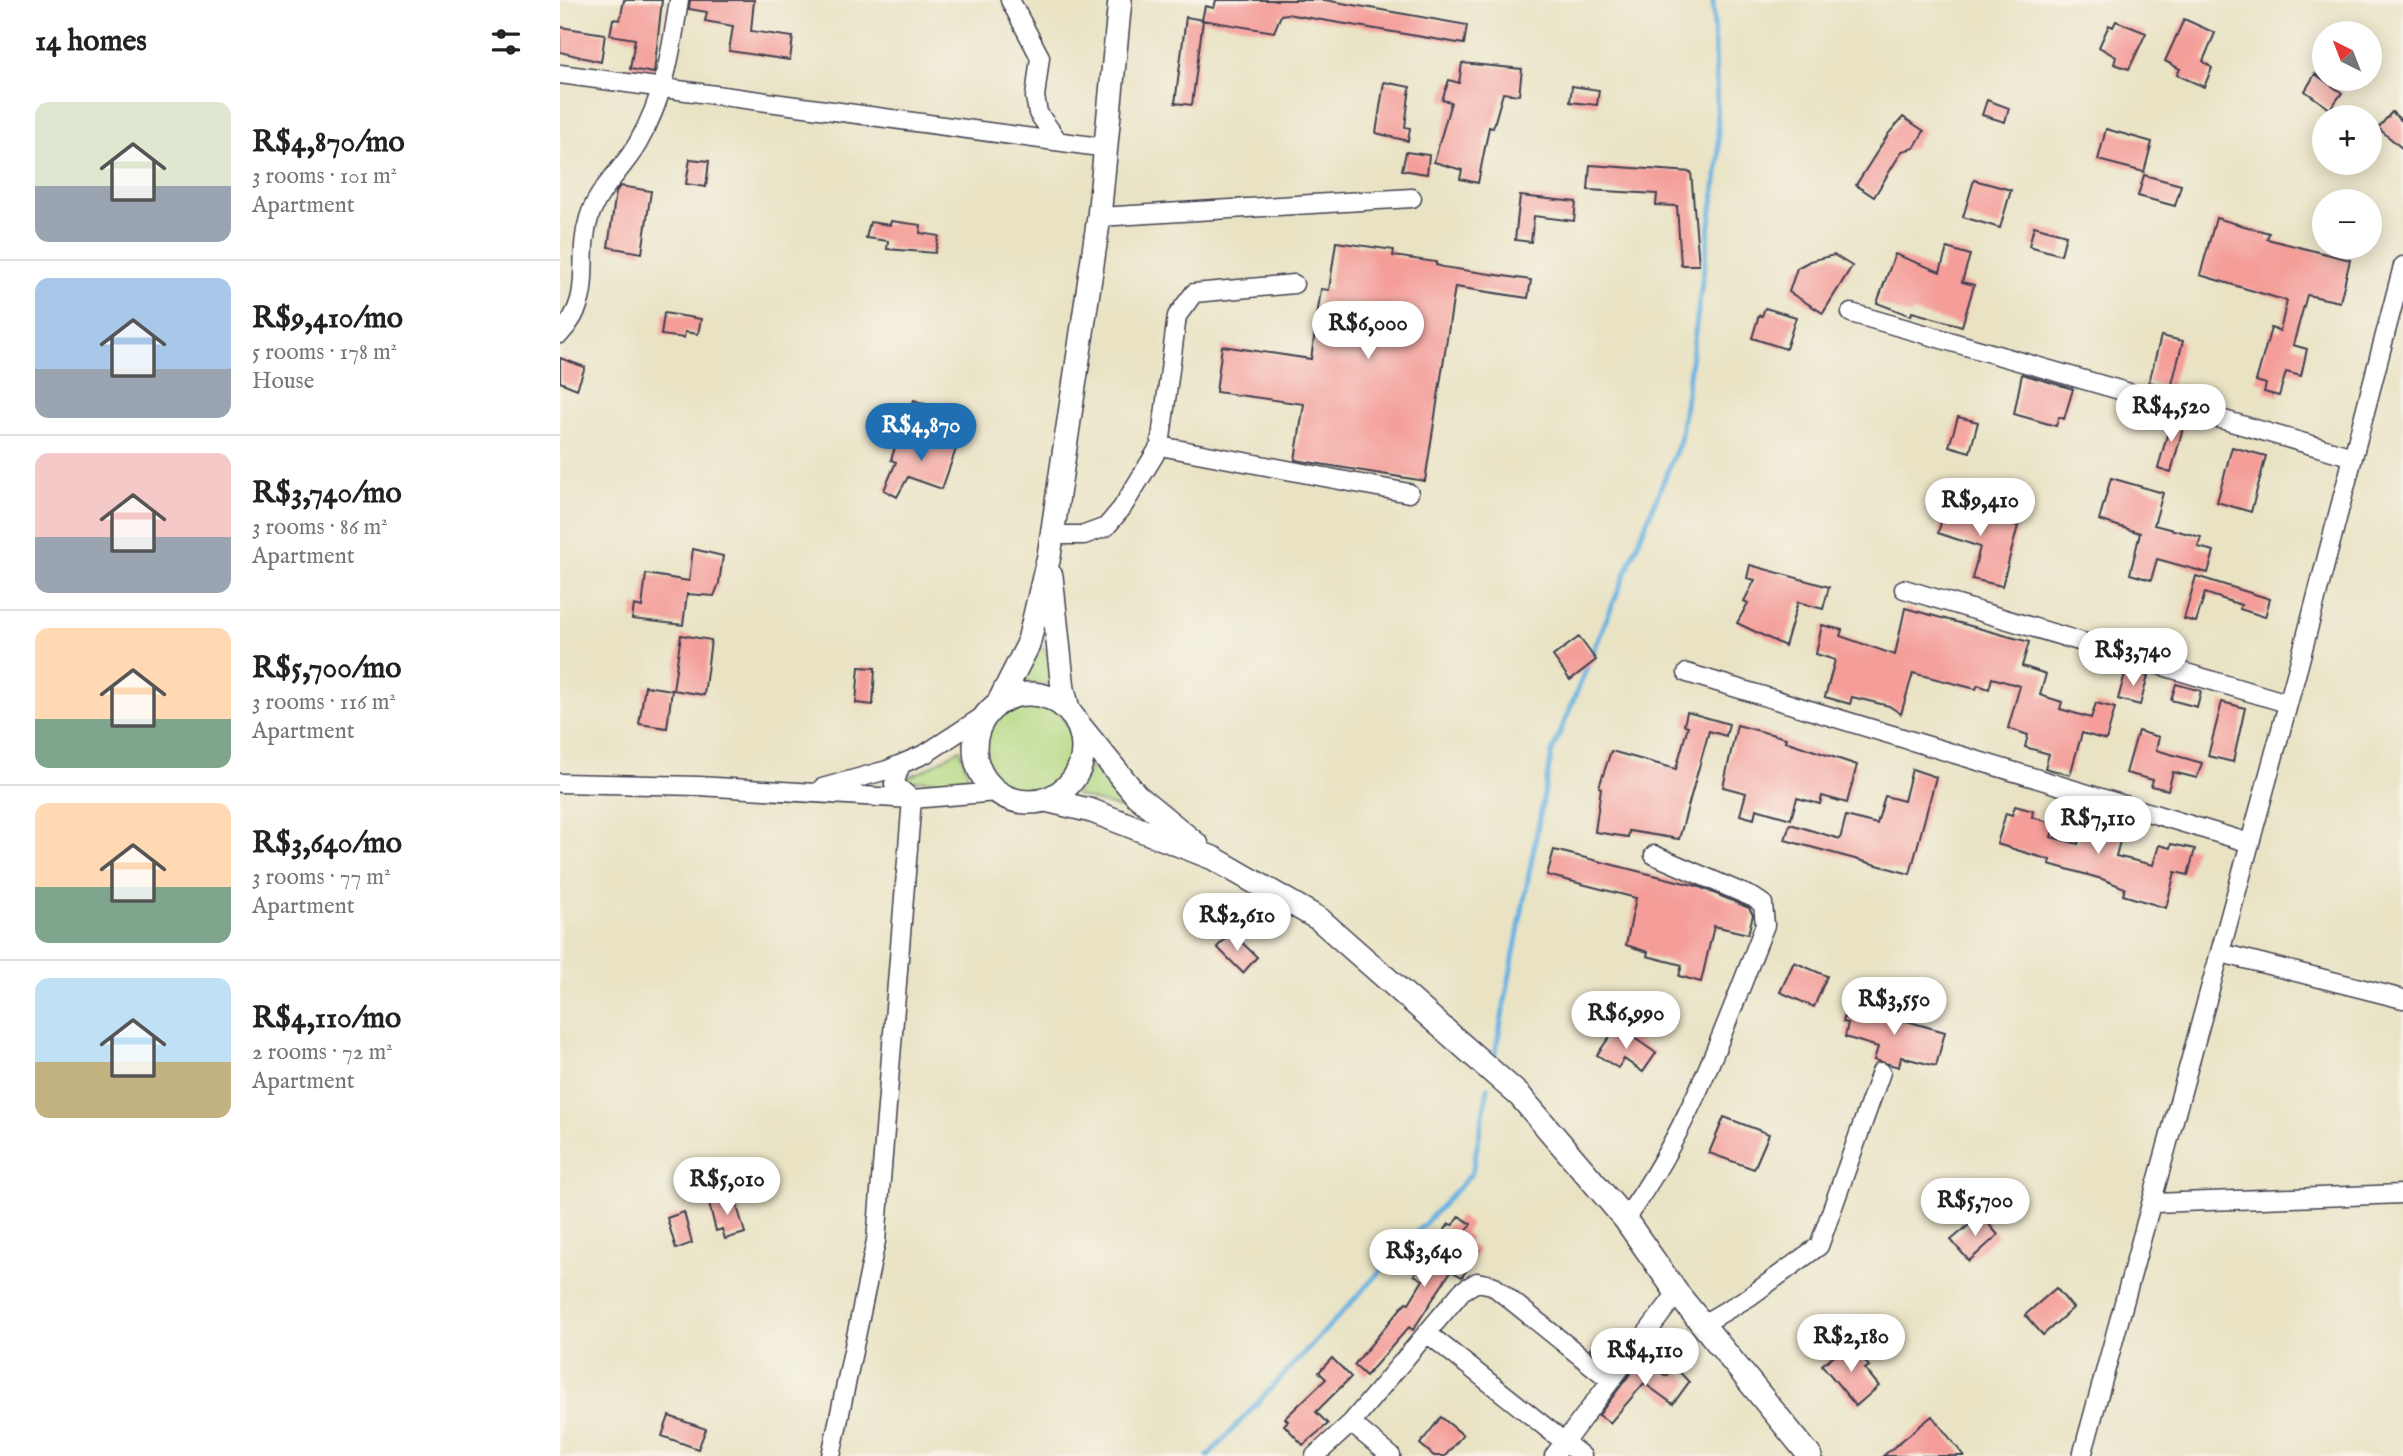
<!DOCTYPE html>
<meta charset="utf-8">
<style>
body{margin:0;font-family:"IM FELL English",serif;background:#f2f2f2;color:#222;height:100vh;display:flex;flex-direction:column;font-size:26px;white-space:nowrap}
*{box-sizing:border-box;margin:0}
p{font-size:23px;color:#767676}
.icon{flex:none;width:38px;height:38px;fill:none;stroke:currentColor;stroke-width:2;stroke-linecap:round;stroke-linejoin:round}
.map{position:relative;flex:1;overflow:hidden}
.side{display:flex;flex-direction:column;background:#fff;width:560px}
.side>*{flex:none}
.needle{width:46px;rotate:318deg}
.controls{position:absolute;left:1752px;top:21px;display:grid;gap:14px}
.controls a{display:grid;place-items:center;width:70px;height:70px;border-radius:50%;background:#fff;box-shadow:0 4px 18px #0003;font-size:35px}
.price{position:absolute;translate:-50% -60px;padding:0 16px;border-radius:24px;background:#fff;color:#222;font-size:23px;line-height:46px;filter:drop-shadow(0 2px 4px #0008)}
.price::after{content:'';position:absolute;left:50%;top:42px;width:21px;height:16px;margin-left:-10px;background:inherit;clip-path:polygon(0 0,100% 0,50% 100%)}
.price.selected{background:#1f6fb2;color:#fff}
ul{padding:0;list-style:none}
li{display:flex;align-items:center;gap:21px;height:175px;padding:0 35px}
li+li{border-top:2px solid #e0e0e0}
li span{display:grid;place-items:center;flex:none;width:196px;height:140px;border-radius:14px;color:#555}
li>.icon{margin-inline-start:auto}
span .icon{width:84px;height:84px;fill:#fffc;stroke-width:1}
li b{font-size:30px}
h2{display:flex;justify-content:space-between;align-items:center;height:84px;padding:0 35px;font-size:30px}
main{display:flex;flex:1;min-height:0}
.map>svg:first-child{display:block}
.green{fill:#b3d882;stroke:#6a7d5e;stroke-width:2}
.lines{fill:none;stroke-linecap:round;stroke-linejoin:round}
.stream{stroke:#68b2e0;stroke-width:5}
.building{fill:#f49d99}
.minor-casing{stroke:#403f50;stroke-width:21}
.major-casing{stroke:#403f50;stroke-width:26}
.minor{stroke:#fff;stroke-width:18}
.major{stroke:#fff;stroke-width:23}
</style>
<main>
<section class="side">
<h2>14 homes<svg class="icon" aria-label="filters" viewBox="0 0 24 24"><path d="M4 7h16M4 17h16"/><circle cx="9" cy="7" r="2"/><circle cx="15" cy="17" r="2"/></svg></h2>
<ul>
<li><span style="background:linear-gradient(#dfe7d0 60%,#9aa5b1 0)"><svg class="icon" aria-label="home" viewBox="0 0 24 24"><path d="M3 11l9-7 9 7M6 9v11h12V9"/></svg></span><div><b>R$4,870/mo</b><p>3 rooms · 101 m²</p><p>Apartment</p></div></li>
<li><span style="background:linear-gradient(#a9c7e8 65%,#9aa5b1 0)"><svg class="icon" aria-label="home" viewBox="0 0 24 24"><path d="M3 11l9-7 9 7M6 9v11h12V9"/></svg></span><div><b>R$9,410/mo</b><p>5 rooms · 178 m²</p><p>House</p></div></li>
<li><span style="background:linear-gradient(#f6c9c9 60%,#9aa5b1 0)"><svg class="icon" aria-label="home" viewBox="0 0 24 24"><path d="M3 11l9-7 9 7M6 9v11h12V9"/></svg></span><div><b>R$3,740/mo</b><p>3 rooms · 86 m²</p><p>Apartment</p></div></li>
<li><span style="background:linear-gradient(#ffd9b3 65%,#7fa58c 0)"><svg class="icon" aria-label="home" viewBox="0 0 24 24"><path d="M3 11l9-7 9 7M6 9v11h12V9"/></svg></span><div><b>R$5,700/mo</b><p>3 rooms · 116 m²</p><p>Apartment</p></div></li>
<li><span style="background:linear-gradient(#ffd9b3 60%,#7fa58c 0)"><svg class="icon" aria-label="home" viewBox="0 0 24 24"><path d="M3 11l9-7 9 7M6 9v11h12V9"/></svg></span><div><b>R$3,640/mo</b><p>3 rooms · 77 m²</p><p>Apartment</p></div></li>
<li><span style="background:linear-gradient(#bfe0f5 60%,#c2b280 0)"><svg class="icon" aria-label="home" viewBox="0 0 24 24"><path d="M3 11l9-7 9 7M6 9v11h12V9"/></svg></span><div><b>R$4,110/mo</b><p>2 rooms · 72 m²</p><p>Apartment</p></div></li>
</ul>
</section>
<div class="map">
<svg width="1843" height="1456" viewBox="0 0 1843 1456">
<rect width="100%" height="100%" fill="#f7f3e8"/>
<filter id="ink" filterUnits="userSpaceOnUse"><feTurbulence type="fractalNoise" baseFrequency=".0143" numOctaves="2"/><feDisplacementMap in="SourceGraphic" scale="14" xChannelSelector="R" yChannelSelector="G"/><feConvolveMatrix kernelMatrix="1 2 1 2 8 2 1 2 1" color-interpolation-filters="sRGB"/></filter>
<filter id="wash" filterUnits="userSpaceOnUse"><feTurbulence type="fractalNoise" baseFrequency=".00686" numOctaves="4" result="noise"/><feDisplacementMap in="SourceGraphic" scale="28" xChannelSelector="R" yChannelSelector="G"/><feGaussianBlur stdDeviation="1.57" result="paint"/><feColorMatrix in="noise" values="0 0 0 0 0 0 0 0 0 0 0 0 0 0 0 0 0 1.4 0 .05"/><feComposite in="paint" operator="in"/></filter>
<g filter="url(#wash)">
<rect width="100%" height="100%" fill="#e9e3c4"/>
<path class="green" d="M479,648L486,649L495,685L458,683Z
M423 747a45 45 0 1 1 90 0a45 45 0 1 1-90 0Z
M400,749L411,785L365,780L340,783V780L365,770Z
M534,762L573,812L515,795Z"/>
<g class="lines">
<path class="stream" d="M935,1054L992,752L1120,441L1159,159L1153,0
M648,1456L912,1173L928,1088"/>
</g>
<g id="blocks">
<path class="building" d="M64,0H102L94,73L70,69L75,39L50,35L53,19L60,20Z
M130,0H194L191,31L233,37L230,60L169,51L173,26L145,21L147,12L129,9Z
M656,0H765L907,25L904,44L727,14L721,15L714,32L642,20L645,6L654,8Z
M626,17L643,20L632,105L615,103Z
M1624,19L1655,33L1643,61L1652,68L1644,87L1617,75L1620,69L1605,61Z
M1556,21L1586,33L1569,69L1554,64L1556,57L1539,47L1549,25L1553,27Z
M0,27L45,34L41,62L0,52Z
M902,63L962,69L959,95L943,93L933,128L929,127L918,183L900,179L902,170L874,162L891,102L882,100L889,80L899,83Z
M1755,74L1782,93L1770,109L1745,91Z
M824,82L850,87L845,127L850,128L848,141L816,133Z
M1012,86L1039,90L1037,105L1010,102Z
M1427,100L1449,108L1445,122L1422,115Z
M1832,112L1843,122V149L1818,128Z
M1343,117L1364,131L1354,148L1342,151L1314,197L1296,185L1329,133Z
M1546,129L1592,142L1584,172L1538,160Z
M846,152L869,155L867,174L842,170Z
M130,159L149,161L146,187L126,184Z
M1030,165L1131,172L1139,265H1121L1117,206L1096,205L1097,194L1028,190Z
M1584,175L1621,185L1615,206L1578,196Z
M1414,180L1451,190L1440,228L1403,217Z
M60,186L91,191L82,253L48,247L56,192Z
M960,196L1016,202L1014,221L974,216L971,242L955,240Z
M1656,218L1709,233L1707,239L1790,260L1780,302L1747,295L1733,345L1747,349L1741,376L1726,372L1719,396L1704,392L1706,384L1696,381L1711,328L1720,331L1727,301L1640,275Z
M331,221L361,225L360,233L379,236L375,253L327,249L328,241L306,238L310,222L330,225Z
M1474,226L1506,235L1501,255L1469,246Z
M776,242L834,250L833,256L876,262V265L883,267L971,280L968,298L895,287L865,481L735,460L744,404L656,392L662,346L751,359L761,289L769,290Z
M1387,248L1410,255L1402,282L1414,285L1402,326L1352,312L1351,316L1317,303L1335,254L1380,272Z
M1274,255L1292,266L1263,313L1229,292L1237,268L1250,261Z
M1205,308L1236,317L1226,349L1192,338L1199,315L1202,316Z
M104,313L141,319L138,334L125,332L124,338L101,335Z
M1601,336L1623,341L1611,388L1589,382Z
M0,358L25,367L17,389L0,382Z
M1462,374L1513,389L1504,419L1499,417L1496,426L1454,414Z
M354,400L370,406L364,424L348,418Z
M1398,417L1418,422L1410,452L1389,446Z
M1612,417L1625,421L1611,472L1598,468Z
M355,431L397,446L382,489L348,477L337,497L324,490L336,462L331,460L336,444L349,447Z
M1672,447L1706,456L1691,512L1657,502Z
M1551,478L1603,493L1594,525L1641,537L1638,547L1654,551L1648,573L1597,559L1591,580L1570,574L1580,533L1539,520Z
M1389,495L1414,502L1412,513L1458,526L1442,586L1412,579L1420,547L1378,533Z
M133,549L163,556L159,583L154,596L127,594L123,625L72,619L74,605L82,607L86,574L129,581Z
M1190,565L1269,587L1263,609L1238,602L1225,646L1177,623L1188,603L1184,601L1195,580L1187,578Z
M1636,576L1710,599L1705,617L1680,609L1681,605L1645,593L1636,622L1624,619Z
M1345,608L1469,642L1462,666L1486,674L1480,695L1502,702L1500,709L1531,718L1536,703L1555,708L1546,740L1522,733L1510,775L1485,768L1489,754L1465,747L1468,735L1448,728L1460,686L1432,678L1429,689L1418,685L1416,689L1353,673L1341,714L1329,706L1292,697L1290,704L1265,697L1275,660L1256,654L1262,625L1282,630L1280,636L1335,655Z
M121,635L151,640L144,695L113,690Z
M1019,637L1036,660L1010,680L993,656Z
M299,667L315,668L313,705L296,703Z
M1566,670L1588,676L1580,705L1558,699Z
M1616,684L1641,691L1637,707L1611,700Z
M85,686L112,690L107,728L79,724Z
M1662,702L1685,708L1673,762L1648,756Z
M1127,712L1169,724L1166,736L1149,731L1119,839L1069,831L1068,837L1035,832L1041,788L1039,787L1051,751L1116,769L1128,726L1124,725Z
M1177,725L1226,738L1225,741L1297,765L1287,803L1262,796L1260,804L1237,798L1231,819L1196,809L1194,819L1180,815L1186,793L1163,787Z
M1578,731L1599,737L1596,750L1642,763L1637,778L1613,772L1608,790L1591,786L1593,780L1566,773Z
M1352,769L1376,777L1350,874L1225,840L1230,824L1280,839L1286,816L1317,824L1325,796L1344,801Z
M1455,806L1473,811L1472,817L1495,824L1491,837L1518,844L1524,822L1529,820L1563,830L1556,856L1593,865L1599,845L1610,848L1611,844L1635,849L1628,875L1615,872L1606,908L1563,895L1565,888L1542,879L1489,864L1490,860L1437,844L1446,813L1452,815Z
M994,850L1137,886L1189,908L1193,915L1188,934L1154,926L1141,982L1119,976L1122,965L1087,956L1088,952L1066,945L1076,898L987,875Z
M672,933L697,957L683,973L657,947Z
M1234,962L1267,976L1254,1007L1220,992Z
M1294,1006L1385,1032L1376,1066L1341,1057L1339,1067L1314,1060L1318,1047L1285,1037L1288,1023L1283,1022L1287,1007Z
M1057,1026L1096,1053L1083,1072L1064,1059L1058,1068L1037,1055Z
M1164,1117L1209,1134L1194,1169L1149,1153Z
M174,1196L185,1233L165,1239L162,1229L156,1231L149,1203Z
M124,1212L132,1243L116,1249L107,1218Z
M1421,1215L1438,1235L1409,1261L1391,1240Z
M899,1216L911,1224L905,1233L911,1237L907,1243L919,1250L902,1277L891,1271L853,1330L849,1327L806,1376L794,1365L846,1302L849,1303L863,1280L854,1275L889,1224L893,1225Z
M1496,1288L1513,1308L1483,1335L1465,1315Z
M1038,1339L1054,1351L1057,1347L1060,1349L1049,1364L1030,1349Z
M1289,1343L1309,1366L1305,1369L1319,1386L1296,1406L1262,1365Z
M772,1358L791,1377L756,1412L768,1424L743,1445L724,1425L728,1421L725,1418L766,1379L759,1372Z
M1079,1362L1107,1376L1114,1366L1129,1382L1113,1404L1084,1383L1050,1423L1039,1415Z
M109,1416L146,1429L138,1449L102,1436Z
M1372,1416L1404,1456H1323Z
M881,1417L903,1435L885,1456H874L860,1444Z"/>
</g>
</g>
<g filter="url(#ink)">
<use href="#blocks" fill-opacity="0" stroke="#403f50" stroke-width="2"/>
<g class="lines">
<defs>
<path id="minor" d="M450,0L480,57L475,97L478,113L498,141
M0,74L547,148
M539,217L852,198
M1291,313L1793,457
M0,334C37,295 15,262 29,218C38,188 63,170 78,143C105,95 111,53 119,0
M600,446L849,493
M492,535H524L546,527L562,508L600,446L617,316L634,293L734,284
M1344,589L1727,703
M1127,673L1690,843
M0,783L139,786L352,799L437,792
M262,788L327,770L365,754L425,715
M1661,953L1843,999
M1594,1203L1843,1194
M1065,1219C1129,1131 1165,1027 1205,925L1203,904L1194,898L1094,855
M1143,1324L1189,1297L1259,1246L1321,1072
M867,1333L1022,1456
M791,1423L831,1456
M271,1456L316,1241L352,799L334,784L341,764
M755,1456L791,1423L902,1291L917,1282L932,1285L1050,1380
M994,1456L1117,1293
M1522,1456L1739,664L1843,266"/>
<path id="major" d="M491,576L503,689L508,709
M415 748a54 54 0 1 1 108 0a54 54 0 1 1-108 0Z
M439,702L468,645L489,556L539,217L560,0
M519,725L576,795L637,845
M486,800L532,811L653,858L759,919L960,1096L1065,1219L1117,1293L1250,1456"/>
</defs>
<use href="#minor" class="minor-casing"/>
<use href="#major" class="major-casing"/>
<use href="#minor" class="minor"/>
<use href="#major" class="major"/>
</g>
</g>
</svg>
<div class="controls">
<a><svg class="needle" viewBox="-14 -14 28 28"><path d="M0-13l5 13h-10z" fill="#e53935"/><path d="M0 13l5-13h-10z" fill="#767676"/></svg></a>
<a>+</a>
<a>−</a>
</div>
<b class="price" style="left:808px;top:361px">R$6,000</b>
<b class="price" style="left:1611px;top:444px">R$4,520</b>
<b class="price selected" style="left:361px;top:463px">R$4,870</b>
<b class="price" style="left:1420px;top:538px">R$9,410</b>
<b class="price" style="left:1573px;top:688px">R$3,740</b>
<b class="price" style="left:1538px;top:856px">R$7,110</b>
<b class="price" style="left:677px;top:953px">R$2,610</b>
<b class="price" style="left:1334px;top:1037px">R$3,550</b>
<b class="price" style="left:1066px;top:1051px">R$6,990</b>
<b class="price" style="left:167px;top:1217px">R$5,010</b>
<b class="price" style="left:1415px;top:1238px">R$5,700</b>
<b class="price" style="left:864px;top:1289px">R$3,640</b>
<b class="price" style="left:1291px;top:1374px">R$2,180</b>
<b class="price" style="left:1085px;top:1388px">R$4,110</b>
</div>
</main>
